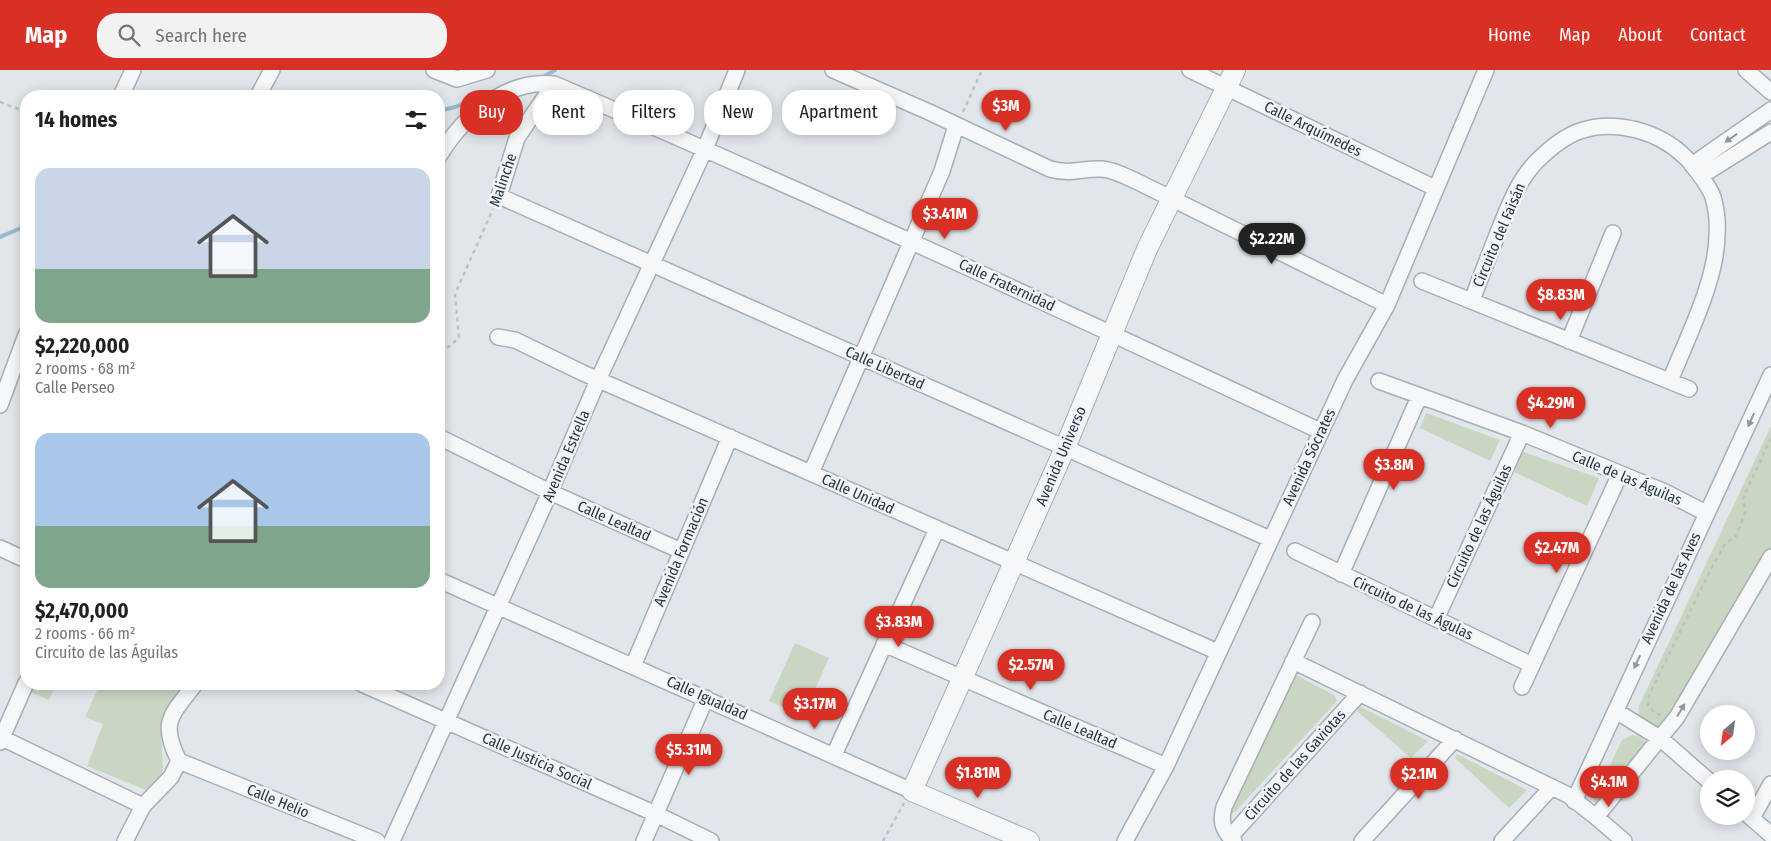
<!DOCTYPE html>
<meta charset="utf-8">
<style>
body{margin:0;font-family:"Fira Sans Condensed",sans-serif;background:#f2f2f2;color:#202124;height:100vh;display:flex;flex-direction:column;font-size:19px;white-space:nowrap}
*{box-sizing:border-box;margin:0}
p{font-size:16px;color:#757577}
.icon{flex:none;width:28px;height:28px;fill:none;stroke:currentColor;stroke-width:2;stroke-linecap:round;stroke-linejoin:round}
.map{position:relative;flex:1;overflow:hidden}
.side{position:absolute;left:20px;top:20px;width:425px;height:600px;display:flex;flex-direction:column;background:#fff;border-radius:20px;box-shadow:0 2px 12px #0003}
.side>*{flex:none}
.guide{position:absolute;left:460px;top:20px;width:475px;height:45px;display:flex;gap:10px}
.needle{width:32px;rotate:209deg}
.buttons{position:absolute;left:1700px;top:635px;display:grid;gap:10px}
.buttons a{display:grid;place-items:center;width:55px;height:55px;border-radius:50%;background:#fff;box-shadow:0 2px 12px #0003;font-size:25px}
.price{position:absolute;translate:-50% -42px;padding:0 11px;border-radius:18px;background:#d93025;color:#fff;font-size:16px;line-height:32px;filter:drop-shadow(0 1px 2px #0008)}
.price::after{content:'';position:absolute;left:50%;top:30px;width:15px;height:11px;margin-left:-8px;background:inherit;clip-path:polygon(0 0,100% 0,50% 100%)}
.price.active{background:#222;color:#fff}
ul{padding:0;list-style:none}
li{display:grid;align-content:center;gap:10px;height:265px;padding:0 15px}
li span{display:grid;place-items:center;height:155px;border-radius:15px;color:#555}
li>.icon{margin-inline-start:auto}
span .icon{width:90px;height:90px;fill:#fffc;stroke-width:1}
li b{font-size:21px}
h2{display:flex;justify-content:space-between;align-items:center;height:60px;padding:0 15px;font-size:21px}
.chip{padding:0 18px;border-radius:20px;background:#fff;box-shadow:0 2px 12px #0003;font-size:18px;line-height:45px}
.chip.active{background:#d93025;color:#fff}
header{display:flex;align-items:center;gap:30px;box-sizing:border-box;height:70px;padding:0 25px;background:#d93025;color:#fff}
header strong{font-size:24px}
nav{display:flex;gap:28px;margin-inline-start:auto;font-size:18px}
.search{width:350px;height:45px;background:#f2f2f2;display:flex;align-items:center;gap:12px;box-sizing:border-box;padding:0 18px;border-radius:20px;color:#757577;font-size:19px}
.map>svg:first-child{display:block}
.green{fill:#c9d6c2}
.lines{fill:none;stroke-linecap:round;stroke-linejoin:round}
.stream{stroke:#9abace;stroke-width:4}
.minor-casing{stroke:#a6aeb6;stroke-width:18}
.tertiary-casing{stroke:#a6aeb6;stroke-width:22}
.path{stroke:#bcc1c6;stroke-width:2.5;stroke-dasharray:4 4;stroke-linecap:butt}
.minor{stroke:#f5f7f9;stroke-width:15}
.tertiary{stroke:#f5f7f9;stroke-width:20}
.oneway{fill:#8e969e}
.labels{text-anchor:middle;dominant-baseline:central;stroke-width:5;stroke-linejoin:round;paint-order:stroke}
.street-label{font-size:15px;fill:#283644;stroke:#f1f5f8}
</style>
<header>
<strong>Map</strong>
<div class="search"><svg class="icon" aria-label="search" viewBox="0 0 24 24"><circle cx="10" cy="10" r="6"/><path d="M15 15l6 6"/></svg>Search here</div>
<nav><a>Home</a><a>Map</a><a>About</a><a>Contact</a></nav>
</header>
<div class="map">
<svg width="1771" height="771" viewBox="0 0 1771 771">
<rect width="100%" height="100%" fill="#e1e6eb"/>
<path class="green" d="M1426,343L1500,370L1490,391L1420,358Z
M1771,356V490L1667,659L1653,658L1641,651L1638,638Z
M1523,382L1599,408L1587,436L1514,402Z
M795,573L829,588L803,646L769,631Z
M1294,604L1334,625L1337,631L1236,741L1231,744L1230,738Z
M27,614H56L49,630L25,620Z
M100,614H185L175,626L167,640L161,661L163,701L153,723L87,696L103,654L85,647Z
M1359,636L1428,671L1411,688L1356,640Z
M1632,665C1640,666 1644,669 1648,676L1598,735L1595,733L1594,729L1622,670Z
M1457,684L1527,720L1509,738L1454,687Z"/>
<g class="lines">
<path class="stream" d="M543,7L555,0
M439,41L455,37L495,21
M0,167L26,156"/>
<defs>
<path id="minor" d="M434,0L457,9L487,0
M833,0L929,42L1050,99C1071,105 1082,98 1102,99C1114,100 1125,106 1136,111L1387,235
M1190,0L1435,118
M1746,0L1771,22
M554,14L517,68L499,126L1270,469
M121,26L133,0
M258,26L272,0
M439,86C463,47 505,9 554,14C812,124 1066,242 1320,361
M1692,95L1771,40
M1701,106L1771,62
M1422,211L1689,319
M1472,231C1480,207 1490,184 1499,160C1509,136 1518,110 1537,91C1549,79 1563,67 1580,61C1615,49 1659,61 1685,87C1690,91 1693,97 1697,101C1703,109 1710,118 1713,127C1716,138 1718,153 1717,164C1717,210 1687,268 1670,311
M498,267L515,270L583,303L1218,582
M1569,271L1613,163
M1379,311L1522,363L1665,422L1706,443
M0,335L26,265
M439,367L550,422L681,481
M811,403L942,101L956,56
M0,478L26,490
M1295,481L1532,595
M1341,504L1419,327
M439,510L912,721
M1436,549L1522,363
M884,574L1166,696
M1293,591L1568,725L1596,747L1624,771
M633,596L730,367
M362,614L656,744L711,771
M1522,617L1620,404
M1616,641L1661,669L1709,711
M2,668L143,736
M0,672L26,613
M834,685L937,459
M179,691L377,771
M179,691C159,651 172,645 195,614
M1574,731L1771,305
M1746,743L1771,765
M1596,747L1677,647L1771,487
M1752,748L1771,714
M1230,767L1360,623
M125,771L143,736L171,707L179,691
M392,771L550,422L598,310L705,79L737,0
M644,771L706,628
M1125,771L1166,696L1345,310L1387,235L1486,0
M1234,771C1223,761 1220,752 1224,737L1312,552
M1362,771L1455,669
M1502,771L1552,717"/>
<path id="tertiary" d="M1029,771L912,721L1065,378L1147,179L1235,0"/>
</defs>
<use href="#minor" class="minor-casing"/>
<use href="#tertiary" class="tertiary-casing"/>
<path class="path" d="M0,32L26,42
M963,42L982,0
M439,279C447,280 453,273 459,268L455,224L493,139
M1661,645L1655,643L1648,635L1649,625L1711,499L1725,474L1736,466L1745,443L1743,428L1771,368
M883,771L904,733"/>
<use href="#minor" class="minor"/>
<use href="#tertiary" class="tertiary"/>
</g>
<defs><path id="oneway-solid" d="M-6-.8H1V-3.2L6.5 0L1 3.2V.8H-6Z" transform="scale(1.25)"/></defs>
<g class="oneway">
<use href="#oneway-solid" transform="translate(1731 68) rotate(145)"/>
<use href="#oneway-solid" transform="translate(1751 350) rotate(114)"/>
<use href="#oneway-solid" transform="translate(1637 592) rotate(115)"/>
<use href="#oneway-solid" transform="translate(1681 640) rotate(-59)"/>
</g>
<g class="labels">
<g class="street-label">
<text transform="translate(1313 59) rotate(26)">Calle Arquímedes</text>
<text transform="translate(503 110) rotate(-71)">Malinche</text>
<text transform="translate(1499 165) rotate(-67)">Circuito del Faisán</text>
<text transform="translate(1007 215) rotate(25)">Calle Fraternidad</text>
<text transform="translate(885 298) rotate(24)">Calle Libertad</text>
<text transform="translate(566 386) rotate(-67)">Avenida Estrella</text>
<text transform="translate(1061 386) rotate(-67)">Avenida Universo</text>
<text transform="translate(1309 387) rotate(-65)">Avenida Sócrates</text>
<text transform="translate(1627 408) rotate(23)">Calle de las Águilas</text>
<text transform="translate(858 424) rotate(24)">Calle Unidad</text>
<text transform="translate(614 451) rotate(24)">Calle Lealtad</text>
<text transform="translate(1479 456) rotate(-65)">Circuito de las Águilas</text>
<text transform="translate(681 482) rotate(-67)">Avenida Formación</text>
<text transform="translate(1671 518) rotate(-65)">Avenida de las Aves</text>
<text transform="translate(1413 538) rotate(25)">Circuito de las Águlas</text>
<text transform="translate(707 628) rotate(24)">Calle Igualdad</text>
<text transform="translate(1080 659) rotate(23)">Calle Lealtad</text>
<text transform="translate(537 691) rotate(24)">Calle Justicia Social</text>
<text transform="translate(1295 695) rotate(-48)">Circuito de las Gaviotas</text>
<text transform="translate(278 731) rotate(22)">Calle Helio</text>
</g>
</g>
</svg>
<div class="buttons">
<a><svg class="needle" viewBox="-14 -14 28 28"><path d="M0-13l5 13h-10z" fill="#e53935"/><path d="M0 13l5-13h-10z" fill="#757577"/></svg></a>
<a><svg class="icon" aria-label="layers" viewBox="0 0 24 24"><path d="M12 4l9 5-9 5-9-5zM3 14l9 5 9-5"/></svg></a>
</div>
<b class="price" style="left:1006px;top:62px">$3M</b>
<b class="price" style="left:945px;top:170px">$3.41M</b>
<b class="price active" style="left:1272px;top:195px">$2.22M</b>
<b class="price" style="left:1561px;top:251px">$8.83M</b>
<b class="price" style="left:1551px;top:359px">$4.29M</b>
<b class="price" style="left:1394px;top:421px">$3.8M</b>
<b class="price" style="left:1557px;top:504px">$2.47M</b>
<b class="price" style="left:899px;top:578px">$3.83M</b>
<b class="price" style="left:1031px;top:621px">$2.57M</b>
<b class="price" style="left:815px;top:660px">$3.17M</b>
<b class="price" style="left:689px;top:706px">$5.31M</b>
<b class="price" style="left:978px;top:729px">$1.81M</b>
<b class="price" style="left:1419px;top:730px">$2.1M</b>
<b class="price" style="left:1609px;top:738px">$4.1M</b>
<div class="guide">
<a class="chip active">Buy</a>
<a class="chip">Rent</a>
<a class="chip">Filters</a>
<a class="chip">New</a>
<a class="chip">Apartment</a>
</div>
<section class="side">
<h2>14 homes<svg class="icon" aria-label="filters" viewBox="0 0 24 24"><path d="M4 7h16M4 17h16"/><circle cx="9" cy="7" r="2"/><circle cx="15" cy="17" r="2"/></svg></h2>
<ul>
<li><span style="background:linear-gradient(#c9d6e8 65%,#7fa58c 0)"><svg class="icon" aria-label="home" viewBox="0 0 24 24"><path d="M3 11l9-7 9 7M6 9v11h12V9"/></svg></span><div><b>$2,220,000</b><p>2 rooms · 68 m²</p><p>Calle Perseo</p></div></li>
<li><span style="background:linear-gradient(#a9c7e8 60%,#7fa58c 0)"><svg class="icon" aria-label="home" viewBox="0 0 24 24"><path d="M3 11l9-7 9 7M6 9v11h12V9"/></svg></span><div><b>$2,470,000</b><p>2 rooms · 66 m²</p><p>Circuito de las Águilas</p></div></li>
</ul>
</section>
</div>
